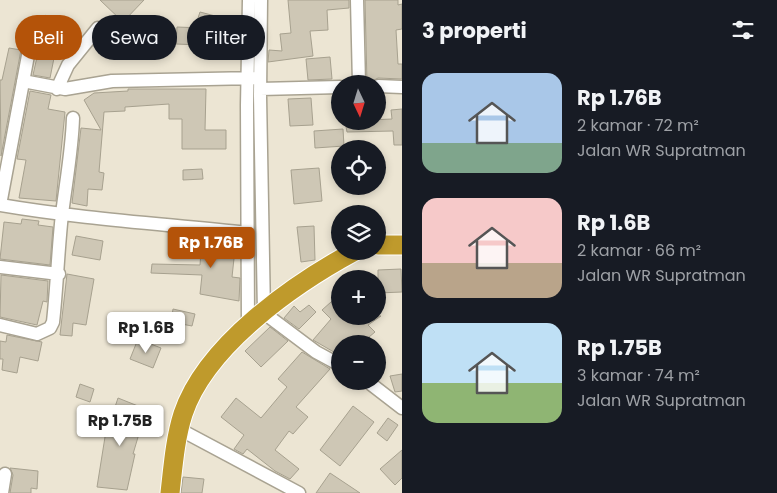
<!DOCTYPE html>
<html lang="id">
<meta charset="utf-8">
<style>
body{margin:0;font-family:Poppins,sans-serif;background:#20242c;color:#f1f3f6;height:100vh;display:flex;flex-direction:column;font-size:19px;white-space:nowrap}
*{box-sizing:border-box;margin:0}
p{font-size:16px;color:#9ea1a6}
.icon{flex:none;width:28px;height:28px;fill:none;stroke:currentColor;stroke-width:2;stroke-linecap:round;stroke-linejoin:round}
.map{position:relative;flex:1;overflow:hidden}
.drawer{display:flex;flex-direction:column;background:#171b24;width:375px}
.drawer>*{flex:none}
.top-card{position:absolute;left:15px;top:15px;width:311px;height:45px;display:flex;gap:10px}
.needle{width:32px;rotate:176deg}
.fabs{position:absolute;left:331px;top:75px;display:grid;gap:10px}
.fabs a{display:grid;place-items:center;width:55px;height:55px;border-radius:50%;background:#171b24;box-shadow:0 2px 8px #0003;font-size:25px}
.price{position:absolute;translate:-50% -42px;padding:0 11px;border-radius:5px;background:#fff;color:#222;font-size:16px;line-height:32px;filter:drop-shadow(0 1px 2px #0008)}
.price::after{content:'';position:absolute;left:50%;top:30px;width:15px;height:11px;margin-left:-8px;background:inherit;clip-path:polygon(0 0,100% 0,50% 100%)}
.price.selected{background:#b45309;color:#fff}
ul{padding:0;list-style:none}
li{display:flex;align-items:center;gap:15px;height:125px;padding:0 20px}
li span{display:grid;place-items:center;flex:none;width:140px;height:100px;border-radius:15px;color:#555}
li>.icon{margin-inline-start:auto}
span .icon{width:60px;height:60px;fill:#fffc;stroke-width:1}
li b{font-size:21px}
h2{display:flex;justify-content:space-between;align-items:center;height:60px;padding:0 20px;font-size:21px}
.chip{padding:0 18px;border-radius:22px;background:#171b24;box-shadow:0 2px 8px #0003;font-size:18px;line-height:45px}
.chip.selected{background:#b45309;color:#fff}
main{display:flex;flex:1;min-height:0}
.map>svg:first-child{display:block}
.building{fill:#cec7b5;stroke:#a7a18f}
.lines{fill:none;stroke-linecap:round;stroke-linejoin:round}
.minor-casing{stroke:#a9a392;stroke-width:15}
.highway-casing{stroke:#fff;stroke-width:21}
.minor{stroke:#fff;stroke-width:12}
.highway{stroke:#bf9a2c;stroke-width:19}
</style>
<main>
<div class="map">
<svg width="402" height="493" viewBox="0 0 402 493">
<rect width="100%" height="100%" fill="#ece5d3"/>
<path class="building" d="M100,0H144L123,22Z
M288,0H349V8L327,10L328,30L310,31L313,56L268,62L269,50L282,51L280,34L291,33Z
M365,0H398V5L402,4V29L396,30L398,64H402V79L378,78L367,84Z
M200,12L238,22L235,34L196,24Z
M45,15L59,27L48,41L57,43L50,78L33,75L43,30L37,25Z
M177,27L202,28L201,45L176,44Z
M9,48L21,50L1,156L0,80H2Z
M330,57L332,79L308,80L306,59Z
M128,89H206L205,130H226V149H182V119H169V104L125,107V111L104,112L99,172L104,173L102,190L88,189L87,206L72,203L81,128L101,130L84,100L94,93L128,91Z
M30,91L51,95L48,109L65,112L56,201L19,198L26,160L17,159Z
M311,98L313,125L290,126L288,99Z
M402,109V145H394L393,131L347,132L345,121L392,119L391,110Z
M343,129L344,146L315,148L314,131Z
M319,168L322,201L294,204L291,170Z
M202,169L203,179L183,180V170Z
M22,219L39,221L38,225L53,227L50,265L0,259L4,222L21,224Z
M314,226L315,260L301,262L297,227Z
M76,236L103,241L100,260L72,255Z
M202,237L236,240L232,277L240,278L239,301L200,294L202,275L151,273L152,264L200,265Z
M401,269L402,292L378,293V270Z
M67,274L94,279L86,325L73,323L72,336L60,335Z
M1,275L48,281L47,302L43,301L37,325L0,317Z
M340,294V316H381L368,325L375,332L369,337L375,344H340L339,355L313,340L331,319L322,310Z
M309,305L316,312L299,329L284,318L294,306L300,312Z
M173,309L195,314L192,326L171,322Z
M270,327L288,341L261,367L245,351Z
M7,335L42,342L38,361L20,357L17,373L2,370L3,359H0V341L6,342Z
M138,339L161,348L153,368L130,359Z
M302,352L330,369L296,407L308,417L293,434L289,431L275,450L299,469L290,479L275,471L247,449L243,454L234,449L244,435L221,417L236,398L261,418L287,387L278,379Z
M402,374V391L395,392L390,376Z
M80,384L94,389L90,402L76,397Z
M118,398L143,408L136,426L141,427L133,454H135L127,490L97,487L105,437Z
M353,406L374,422L340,466L320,450Z
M388,418L398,425L387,441L377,433Z
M402,450V478L395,485L380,469Z
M10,468L38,471L37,489L31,488V493H10L13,475Z
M330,473L360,493H316Z
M183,477L204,479L202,493H181Z"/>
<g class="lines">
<defs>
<path id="minor" d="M261,0L260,96L264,313L316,352L340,365
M357,0L359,84
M23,81L65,89L112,81L255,78
M378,86L402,87
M57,89L68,65L98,28
M260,89L340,87
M0,205C82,219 165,224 248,233
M0,205L29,50
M0,267L59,274
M0,325L37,334L50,328L53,322C57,286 58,250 62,214C66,182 72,150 73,118
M248,325L247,105L249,0
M367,381L402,408
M179,429L299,493
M2,493L5,474"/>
<path id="highway" d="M378,245H402
M170,493C173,467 175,439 183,414C206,345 294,284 355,251"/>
</defs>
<use href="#minor" class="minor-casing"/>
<use href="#highway" class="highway-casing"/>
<use href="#minor" class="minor"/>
<use href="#highway" class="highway"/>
</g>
</svg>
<div class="fabs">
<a><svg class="needle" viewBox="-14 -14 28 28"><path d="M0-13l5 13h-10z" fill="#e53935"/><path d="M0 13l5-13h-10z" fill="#9ea1a6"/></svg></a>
<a><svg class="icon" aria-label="locate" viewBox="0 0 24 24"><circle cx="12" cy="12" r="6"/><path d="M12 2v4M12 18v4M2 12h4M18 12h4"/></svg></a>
<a><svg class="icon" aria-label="layers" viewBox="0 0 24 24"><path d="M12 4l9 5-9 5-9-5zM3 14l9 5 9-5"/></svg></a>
<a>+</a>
<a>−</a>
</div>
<b class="price selected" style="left:211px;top:269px">Rp 1.76B</b>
<b class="price" style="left:146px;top:354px">Rp 1.6B</b>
<b class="price" style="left:120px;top:447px">Rp 1.75B</b>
<div class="top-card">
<a class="chip selected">Beli</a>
<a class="chip">Sewa</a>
<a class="chip">Filter</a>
</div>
</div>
<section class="drawer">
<h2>3 properti<svg class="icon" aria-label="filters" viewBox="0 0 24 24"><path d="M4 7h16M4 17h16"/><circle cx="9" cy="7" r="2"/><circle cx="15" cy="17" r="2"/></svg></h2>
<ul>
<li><span style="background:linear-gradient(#a9c7e8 70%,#7fa58c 0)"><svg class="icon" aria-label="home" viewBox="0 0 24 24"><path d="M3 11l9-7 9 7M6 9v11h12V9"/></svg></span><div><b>Rp 1.76B</b><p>2 kamar · 72 m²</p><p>Jalan WR Supratman</p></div></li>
<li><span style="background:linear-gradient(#f6c9c9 65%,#b9a48a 0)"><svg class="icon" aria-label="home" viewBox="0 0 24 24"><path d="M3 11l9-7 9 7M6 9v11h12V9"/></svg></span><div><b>Rp 1.6B</b><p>2 kamar · 66 m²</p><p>Jalan WR Supratman</p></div></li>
<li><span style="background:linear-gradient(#bfe0f5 60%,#8fb573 0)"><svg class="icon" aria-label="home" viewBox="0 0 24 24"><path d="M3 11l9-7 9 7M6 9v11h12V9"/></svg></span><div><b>Rp 1.75B</b><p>3 kamar · 74 m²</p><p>Jalan WR Supratman</p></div></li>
</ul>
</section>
</main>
